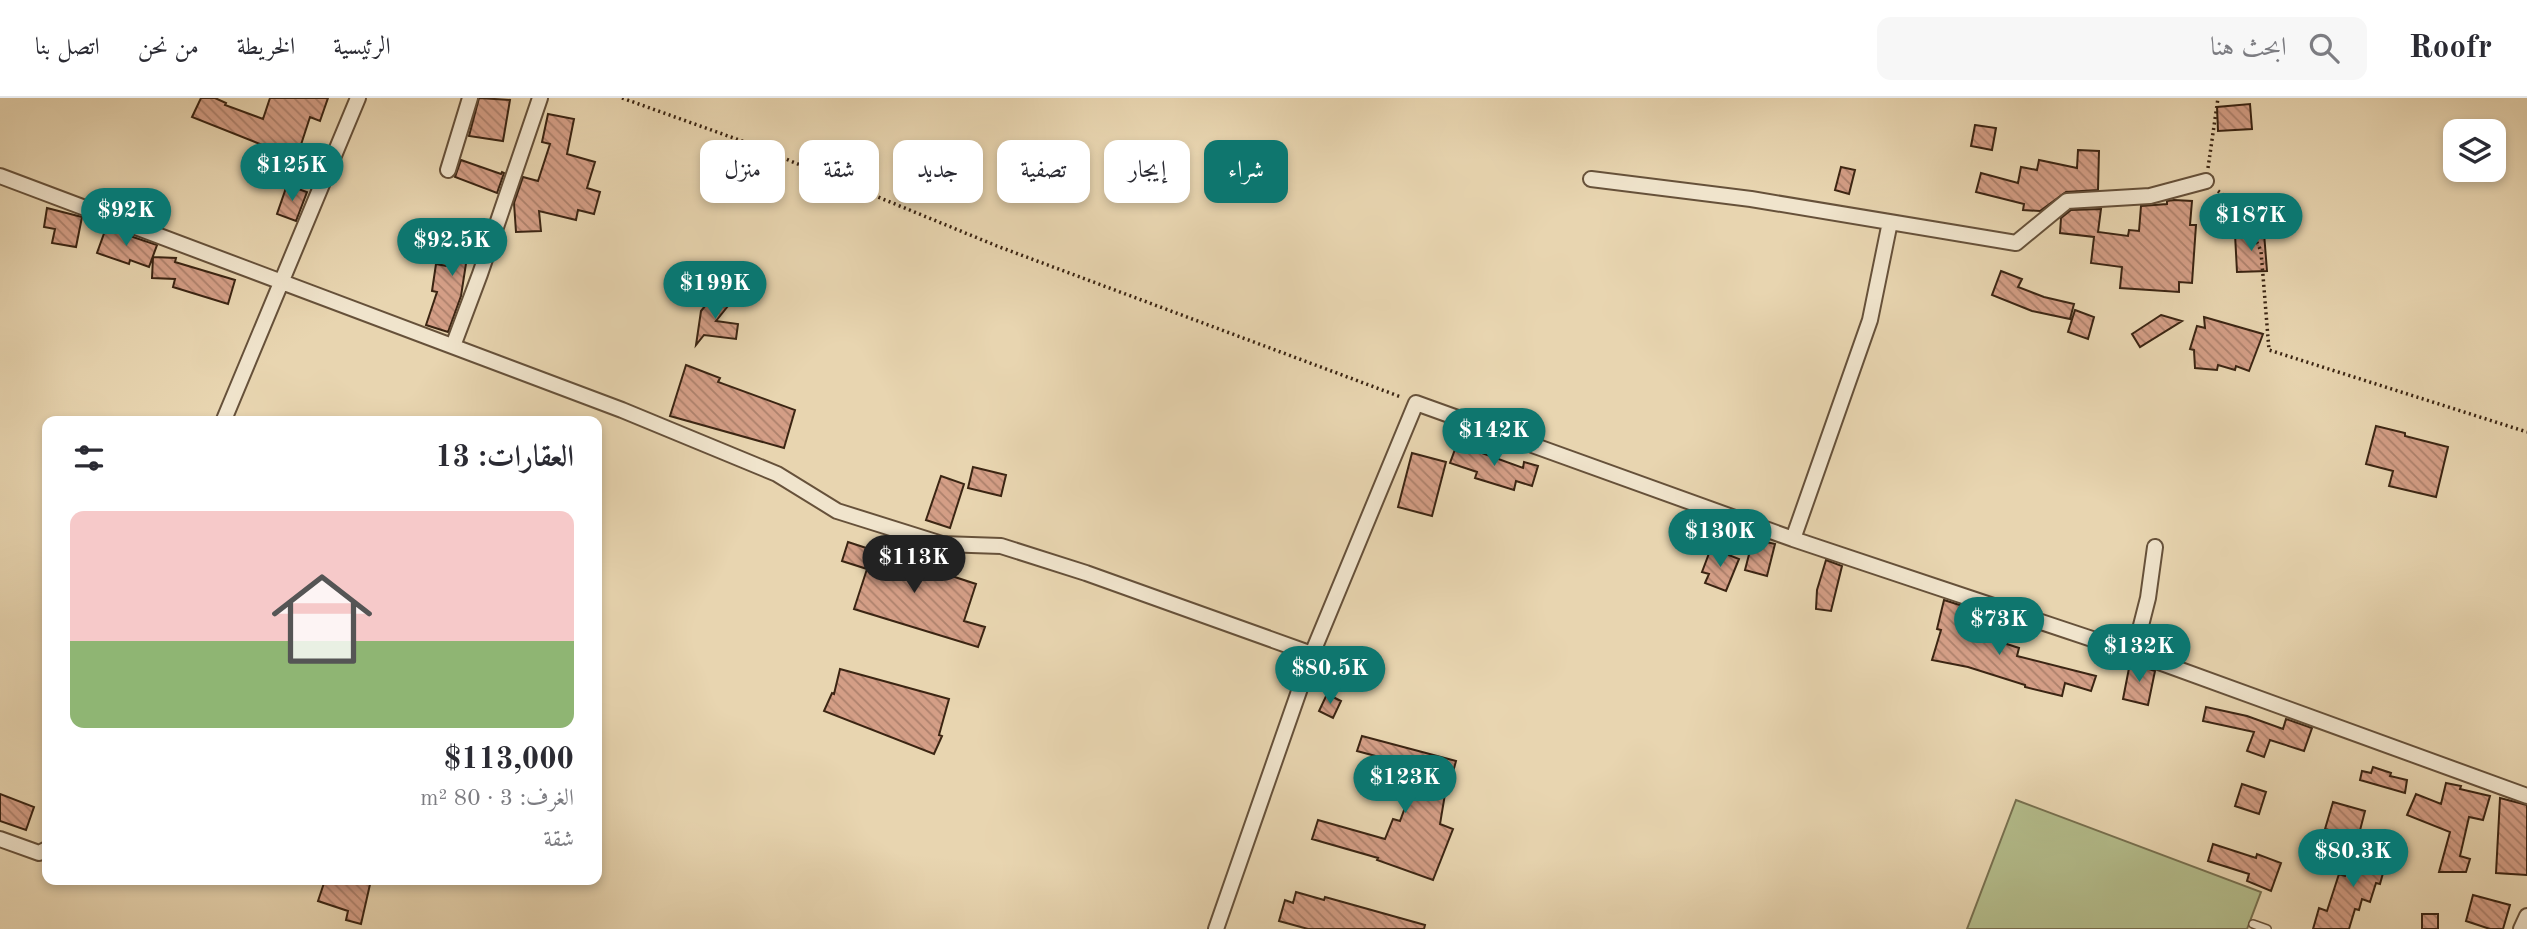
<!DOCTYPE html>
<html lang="ar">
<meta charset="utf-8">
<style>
body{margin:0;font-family:"Old Standard TT",Amiri,serif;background:#f7f7f7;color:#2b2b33;direction:rtl;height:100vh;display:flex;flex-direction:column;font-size:26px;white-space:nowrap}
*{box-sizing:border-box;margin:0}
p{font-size:23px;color:#7c7c81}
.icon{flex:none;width:38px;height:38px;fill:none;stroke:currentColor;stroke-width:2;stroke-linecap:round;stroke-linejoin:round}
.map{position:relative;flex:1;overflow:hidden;direction:ltr}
.drawer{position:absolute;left:42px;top:318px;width:560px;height:469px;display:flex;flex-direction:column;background:#fff;border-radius:14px;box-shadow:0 4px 10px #0003;direction:rtl}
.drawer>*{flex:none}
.guide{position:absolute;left:623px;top:42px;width:665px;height:63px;direction:rtl;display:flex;gap:14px}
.tools{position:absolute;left:2443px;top:21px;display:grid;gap:14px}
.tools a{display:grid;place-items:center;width:63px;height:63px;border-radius:14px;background:#fff;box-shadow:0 4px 10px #0003;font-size:35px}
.price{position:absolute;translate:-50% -60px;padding:0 16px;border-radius:24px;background:#0f766e;color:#fff;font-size:23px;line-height:46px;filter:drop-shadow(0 2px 4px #0008)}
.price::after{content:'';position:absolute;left:50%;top:42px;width:21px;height:16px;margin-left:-10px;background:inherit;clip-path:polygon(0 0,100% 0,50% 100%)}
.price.active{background:#222;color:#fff}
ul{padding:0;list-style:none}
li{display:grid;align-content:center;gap:14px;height:371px;padding:0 28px}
li span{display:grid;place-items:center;height:217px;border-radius:14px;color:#555}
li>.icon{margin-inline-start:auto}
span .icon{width:126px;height:126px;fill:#fffc;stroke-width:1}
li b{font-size:30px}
h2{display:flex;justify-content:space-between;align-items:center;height:84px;padding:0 28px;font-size:30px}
.pill{padding:0 24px;border-radius:14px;background:#fff;box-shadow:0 4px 10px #0003;font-size:24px;line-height:63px}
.pill.active{background:#0f766e;color:#fff}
header{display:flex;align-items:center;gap:42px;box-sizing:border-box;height:98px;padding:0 35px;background:#fff;border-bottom:2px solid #e1e1e2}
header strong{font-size:33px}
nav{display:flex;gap:38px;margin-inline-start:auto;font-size:24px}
.search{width:490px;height:63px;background:#f7f7f7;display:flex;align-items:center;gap:18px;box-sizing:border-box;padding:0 24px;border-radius:14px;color:#7c7c81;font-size:26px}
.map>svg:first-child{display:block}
.grass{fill:#b4bd8c;stroke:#787150;stroke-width:2}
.building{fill:url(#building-back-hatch);stroke:#3b2513;stroke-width:2}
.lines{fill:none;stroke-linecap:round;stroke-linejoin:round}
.lane-casing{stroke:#66513a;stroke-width:10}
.street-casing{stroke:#66513a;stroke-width:18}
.path{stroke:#3b2513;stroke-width:3.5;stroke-dasharray:2 3.5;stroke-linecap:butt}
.lane{stroke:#f0e4cc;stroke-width:7}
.street{stroke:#f0e4cc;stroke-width:14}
</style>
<header>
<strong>Roofr</strong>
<div class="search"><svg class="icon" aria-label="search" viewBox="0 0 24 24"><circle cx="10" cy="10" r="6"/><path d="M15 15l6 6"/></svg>ابحث هنا</div>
<nav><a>الرئيسية</a><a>الخريطة</a><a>من نحن</a><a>اتصل بنا</a></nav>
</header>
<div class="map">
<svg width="2527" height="831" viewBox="0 0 2527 831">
<defs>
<pattern id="building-back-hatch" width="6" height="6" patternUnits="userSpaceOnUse" patternTransform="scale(1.75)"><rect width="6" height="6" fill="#d49e86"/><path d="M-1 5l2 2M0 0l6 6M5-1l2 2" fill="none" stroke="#ad816c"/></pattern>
</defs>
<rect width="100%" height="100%" fill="#e8d5b0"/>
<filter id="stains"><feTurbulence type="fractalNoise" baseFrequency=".00286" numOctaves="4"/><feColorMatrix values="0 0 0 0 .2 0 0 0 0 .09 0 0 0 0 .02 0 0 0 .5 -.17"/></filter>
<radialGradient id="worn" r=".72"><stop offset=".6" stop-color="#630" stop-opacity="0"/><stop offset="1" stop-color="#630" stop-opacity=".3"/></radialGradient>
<path class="grass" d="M2016,702L2261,794L2247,831H1967Z"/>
<path class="building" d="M201,0H215L226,5L225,7L263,21L270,0H328L320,23L310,19L296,62L268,54L270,50L192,19Z
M479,0L510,2L503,43L469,38Z
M2250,6L2252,31L2218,33L2217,9Z
M548,16L574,21L567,56L595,64L587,90L600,94L594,116L578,112L576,122L539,113L541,133L516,134L514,105L523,79L538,83L550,46L542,44Z
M1975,27L1996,30L1992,52L1971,48Z
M2078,52L2099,53L2098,92L2066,94L2040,113L2023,112L2024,106L1976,94L1981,75L2018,85L2021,69L2037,72L2039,62L2077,70Z
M461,62L501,76L502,74L504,75L497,95L455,79Z
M1841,69L1855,72L1849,96L1835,92Z
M287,87L307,94L296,123L277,116Z
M2174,102L2192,103L2190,127H2196L2192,185L2179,184V194L2120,190L2122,169L2091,165L2094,139L2060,135L2061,120L2071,112L2101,111L2098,134L2128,138L2129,132L2139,133L2141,108L2167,106V103Z
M2245,107L2247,127H2231L2230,108Z
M47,110L82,119L76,149L52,145L55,131L44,129Z
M455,128L482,133L475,160L467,159L461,198L448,234L426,227L437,194L432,193L436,166L447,168Z
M106,130L157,147L149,169L130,162L129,166L97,155Z
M2264,135L2267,173L2237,174L2235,136Z
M153,159L176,160L175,164L235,182L228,206L173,189L175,181L152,180Z
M2001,173L2022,181L2018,189L2044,199L2074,206L2070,221L2032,213L1992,197Z
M714,197L728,208L716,223L738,226L736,241L704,237L696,247L701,213Z
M2075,212L2094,219L2088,241L2068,234Z
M2161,217L2182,223L2140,249L2132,236Z
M2204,219L2263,236L2249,273L2236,268L2235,272L2218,267L2217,272L2195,270L2194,252L2190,251L2197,228L2205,230Z
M686,267L720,280L718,284L795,312L784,350L670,318Z
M2376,328L2405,335V338L2448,349L2436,399L2389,388L2393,373L2366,366Z
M1457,346L1523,370L1524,364L1538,368L1532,388L1516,383L1514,392L1475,380L1477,374L1450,365Z
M1412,355L1446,364L1432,418L1398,409Z
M973,369L1006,377L1001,398L968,390Z
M941,378L964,386L950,430L926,422Z
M1753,441L1775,446L1767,478L1745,472Z
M848,444L976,486L964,523L985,529L978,549L854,511L867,471L842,463Z
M1711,450L1739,461L1726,493L1705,485L1709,476L1702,474Z
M1826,462L1842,468L1831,513L1816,511L1817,492Z
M1944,502L1969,510L1964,532L2019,550L2017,558L2096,578L2091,593L2065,585L2062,598L2025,589V587L1968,569L1932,562L1941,532L1937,531Z
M2130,565L2155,573L2148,607L2123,601Z
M840,571L949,601L939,637L942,638L934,656L824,613L832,595L834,596Z
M1327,596L1341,603L1333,620L1319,613Z
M2206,609L2247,618L2283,631L2286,621L2312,630L2304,653L2270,642L2264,659L2247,653L2254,634L2203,623Z
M1362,638L1456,663L1450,685L1447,684L1440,726L1453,731L1433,782L1377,762L1378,760L1312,741L1318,722L1385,741L1393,721L1400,723L1407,704L1412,674L1397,670L1398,664L1357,653Z
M2373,669L2391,675L2390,678L2407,682L2405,695L2360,682L2362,673L2371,675Z
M2446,685L2461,688L2460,691L2490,698L2483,722L2469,719L2460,758L2470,761L2466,774H2439L2450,734L2407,717L2416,696L2441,706Z
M2242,686L2266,694L2259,716L2235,708Z
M0,696L34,709L26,732L0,723Z
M2500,700L2527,707V777L2496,775Z
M2333,704L2365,713L2358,740L2325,731Z
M2213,746L2256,760L2257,756L2281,765L2271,793L2247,783L2249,776L2208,763Z
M2353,747L2388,757L2380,786L2376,785L2370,804L2362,801L2359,812L2355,811L2349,831H2313L2319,810L2327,813L2339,776L2345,778Z
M325,782H371L361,826L346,822L348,813L318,803Z
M1296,794L1324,802L1325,799L1425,827L1424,831H1308L1279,823L1285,802L1293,805Z
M2473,797L2510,807L2503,831H2490L2466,823Z
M2422,816H2438V831H2422Z"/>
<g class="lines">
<defs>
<path id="lane" d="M2253,826L2267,831"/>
<path id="street" d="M448,72L470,0
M0,78L622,312L777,376L837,413L942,446L1001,448L1086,475L1312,556
M1591,81L1751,101L2016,145L2067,103L2150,98L2206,83
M453,248L480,176L540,0
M223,324L358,0
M1793,441L1870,222L1890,124
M2134,555L2148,500L2155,449
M0,741L39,755L47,751
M1216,831L1312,556L1416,305L1793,441L2134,555L2527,698
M2521,831L2527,818"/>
</defs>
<use href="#lane" class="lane-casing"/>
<use href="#street" class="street-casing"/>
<path class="path" d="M622,0L742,43L997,148L1401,299
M2208,70L2218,0
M2218,93L2240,109L2261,153L2269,252L2527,334"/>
<use href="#lane" class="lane"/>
<use href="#street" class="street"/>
</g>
<rect width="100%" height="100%" filter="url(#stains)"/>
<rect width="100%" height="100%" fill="url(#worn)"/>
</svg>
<div class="tools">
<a><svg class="icon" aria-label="layers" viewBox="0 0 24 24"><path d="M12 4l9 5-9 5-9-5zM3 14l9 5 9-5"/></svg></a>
</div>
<b class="price" style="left:292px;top:105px">$125K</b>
<b class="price" style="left:126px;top:150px">$92K</b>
<b class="price" style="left:2251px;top:155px">$187K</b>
<b class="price" style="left:452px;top:180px">$92.5K</b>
<b class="price" style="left:715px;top:223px">$199K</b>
<b class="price" style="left:1494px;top:370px">$142K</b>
<b class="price" style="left:1720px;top:471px">$130K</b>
<b class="price active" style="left:914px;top:497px">$113K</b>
<b class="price" style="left:1999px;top:559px">$73K</b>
<b class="price" style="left:2139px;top:586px">$132K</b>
<b class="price" style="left:1330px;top:608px">$80.5K</b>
<b class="price" style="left:1405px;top:717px">$123K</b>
<b class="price" style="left:2353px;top:791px">$80.3K</b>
<div class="guide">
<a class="pill active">شراء</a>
<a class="pill">إيجار</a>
<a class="pill">تصفية</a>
<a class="pill">جديد</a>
<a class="pill">شقة</a>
<a class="pill">منزل</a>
</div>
<section class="drawer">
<h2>العقارات: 13<svg class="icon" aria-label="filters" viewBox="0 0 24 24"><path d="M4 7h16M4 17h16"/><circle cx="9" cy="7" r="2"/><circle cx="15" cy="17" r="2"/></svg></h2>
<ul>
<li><span style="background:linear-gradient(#f6c9c9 60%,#8fb573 0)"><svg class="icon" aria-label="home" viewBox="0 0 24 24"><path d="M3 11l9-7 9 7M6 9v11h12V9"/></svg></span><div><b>$113,000</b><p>الغرف: 3 · 80 m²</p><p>شقة</p></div></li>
</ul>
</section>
</div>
